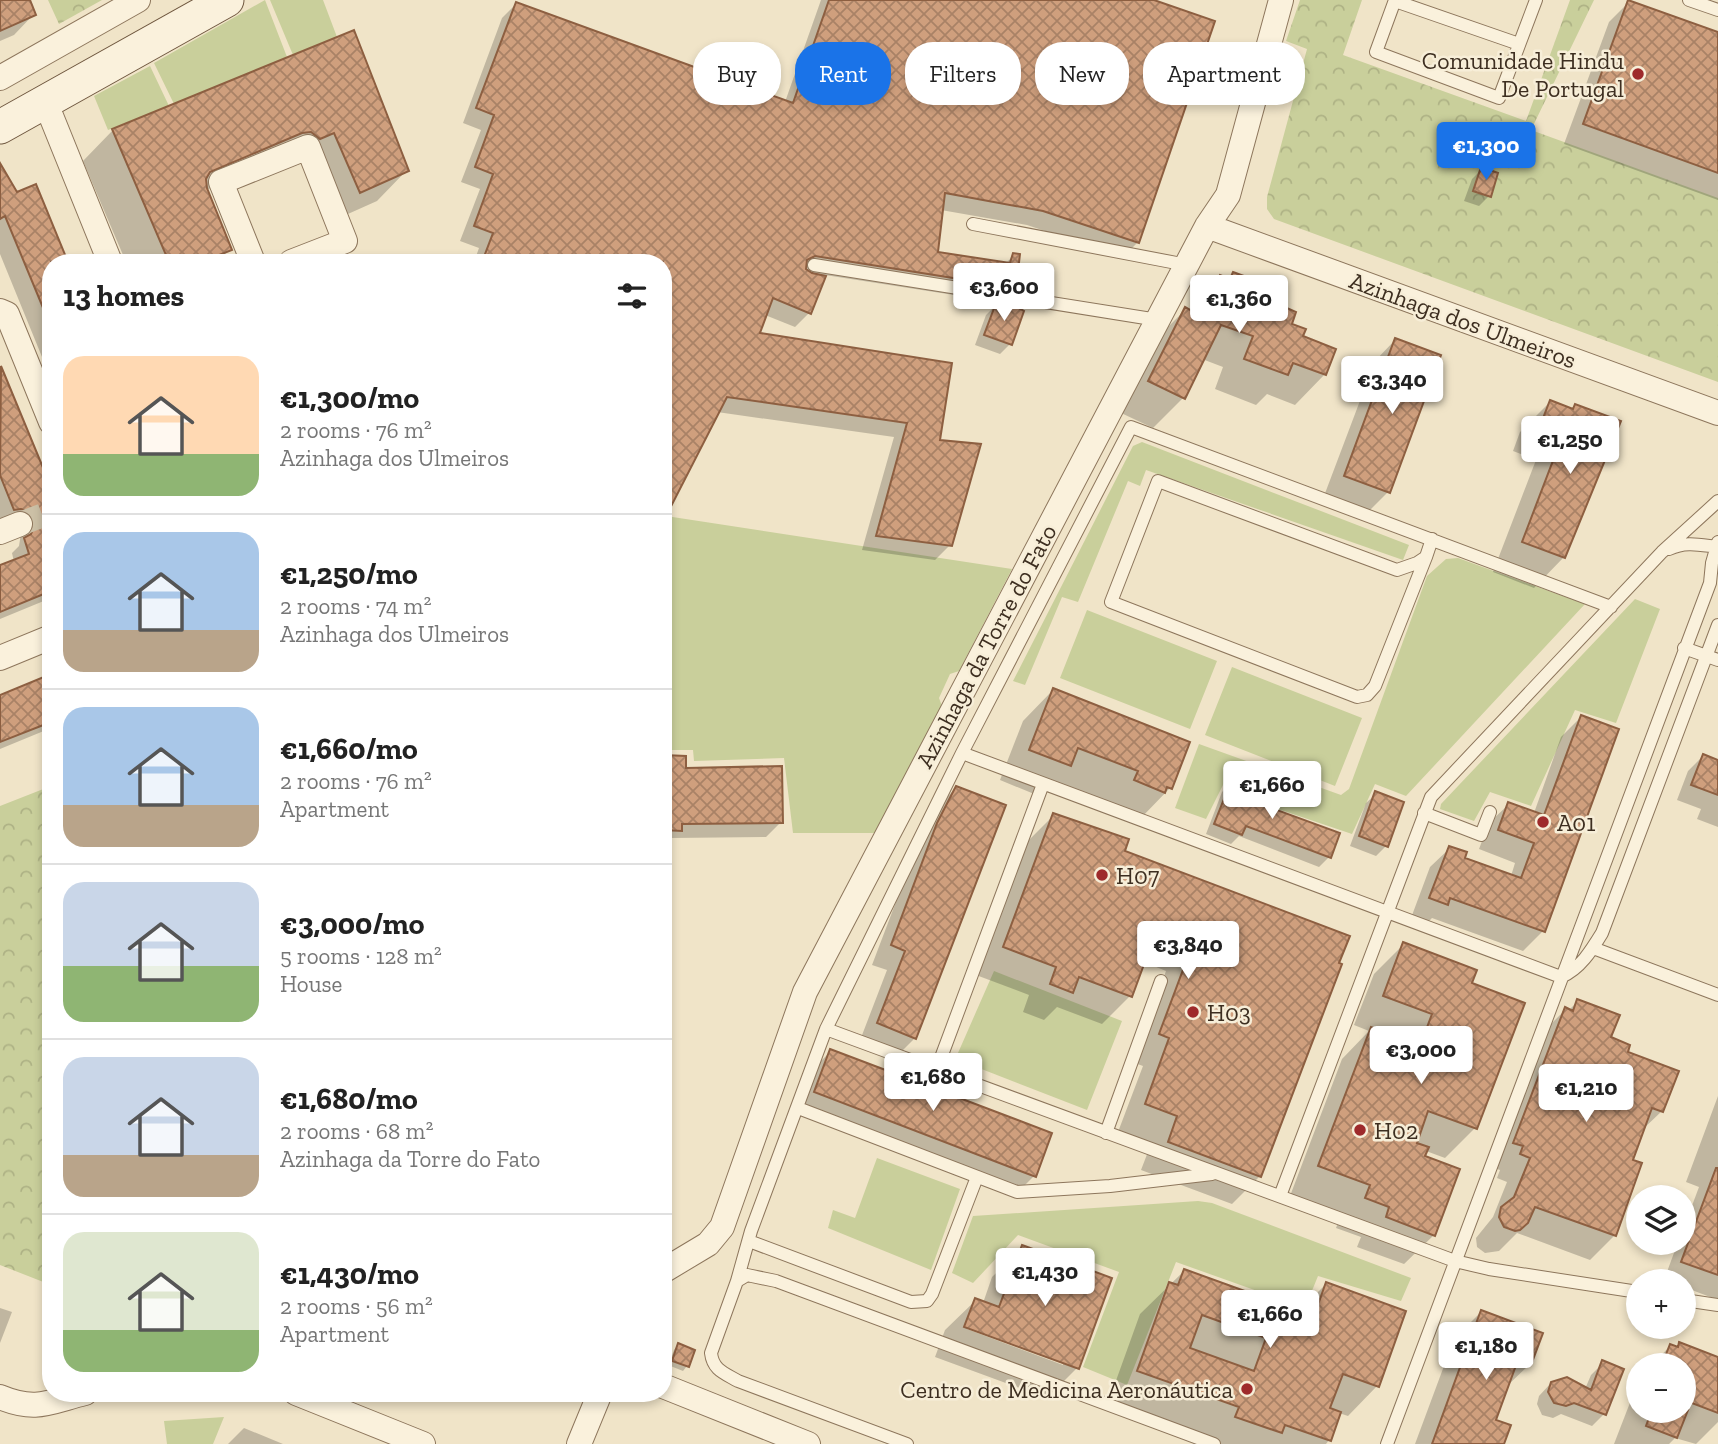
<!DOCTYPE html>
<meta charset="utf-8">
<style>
body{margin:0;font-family:"Zilla Slab",serif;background:#f6f6f6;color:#222;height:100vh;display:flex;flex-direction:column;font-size:26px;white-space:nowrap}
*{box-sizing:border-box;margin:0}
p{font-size:23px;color:#767676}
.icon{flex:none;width:38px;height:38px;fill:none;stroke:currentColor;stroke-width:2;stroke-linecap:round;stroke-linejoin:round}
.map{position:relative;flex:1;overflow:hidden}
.details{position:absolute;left:42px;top:254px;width:630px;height:1148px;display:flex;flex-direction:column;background:#fff;border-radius:28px;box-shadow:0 4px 10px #0003}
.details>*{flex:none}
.hud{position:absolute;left:693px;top:42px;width:665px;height:63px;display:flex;gap:14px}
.fabs{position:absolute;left:1626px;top:1185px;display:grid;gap:14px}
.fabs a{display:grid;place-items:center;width:70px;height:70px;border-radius:50%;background:#fff;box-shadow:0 4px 10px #0003;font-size:35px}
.price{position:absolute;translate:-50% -60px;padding:0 16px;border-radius:7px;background:#fff;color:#222;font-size:23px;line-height:46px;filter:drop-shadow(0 2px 4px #0008)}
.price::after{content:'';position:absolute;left:50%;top:42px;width:21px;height:16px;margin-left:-10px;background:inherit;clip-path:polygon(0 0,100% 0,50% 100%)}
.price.selected{background:#1a73e8;color:#fff}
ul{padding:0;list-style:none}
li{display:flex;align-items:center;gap:21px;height:175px;padding:0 21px}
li+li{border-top:2px solid #e0e0e0}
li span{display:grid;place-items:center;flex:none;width:196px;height:140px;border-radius:21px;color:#555}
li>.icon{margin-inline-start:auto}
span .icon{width:84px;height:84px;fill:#fffc;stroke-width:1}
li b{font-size:30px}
h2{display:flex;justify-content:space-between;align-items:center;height:84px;padding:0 21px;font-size:30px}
.chip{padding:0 24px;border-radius:28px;background:#fff;box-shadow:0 4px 10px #0003;font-size:24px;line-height:63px}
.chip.selected{background:#1a73e8;color:#fff}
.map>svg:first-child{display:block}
.green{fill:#c9cf9b}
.forest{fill:url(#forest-crowns)}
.shadow{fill:#0003;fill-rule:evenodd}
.building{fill:url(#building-cross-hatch);stroke:#8d5f41;stroke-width:2;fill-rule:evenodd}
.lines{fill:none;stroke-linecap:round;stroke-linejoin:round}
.street-tunnel{stroke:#ccc0a6;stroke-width:24;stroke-dasharray:24 12;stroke-linecap:butt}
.lane-casing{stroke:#8d765c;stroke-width:14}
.street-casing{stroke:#8d765c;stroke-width:26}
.secondary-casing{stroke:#6f573f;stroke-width:35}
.lane{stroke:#faf1dc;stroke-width:12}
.street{stroke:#faf1dc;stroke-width:24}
.secondary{stroke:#faf1dc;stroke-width:33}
.poi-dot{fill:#9e2a2b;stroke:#f7eed8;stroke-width:2.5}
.labels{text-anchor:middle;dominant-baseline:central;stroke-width:5;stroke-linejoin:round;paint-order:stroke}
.poi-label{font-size:24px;fill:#3d2e20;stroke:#f7eed8;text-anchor:start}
.street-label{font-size:24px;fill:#3d2e20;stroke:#f7eed8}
</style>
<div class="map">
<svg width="1718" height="1444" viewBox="0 0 1718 1444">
<defs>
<pattern id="forest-crowns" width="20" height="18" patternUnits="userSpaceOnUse" patternTransform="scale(1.75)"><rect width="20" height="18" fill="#c9cf9b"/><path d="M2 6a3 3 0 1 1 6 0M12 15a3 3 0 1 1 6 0" fill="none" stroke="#aeb285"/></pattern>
<pattern id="building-cross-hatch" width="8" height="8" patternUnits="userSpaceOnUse" patternTransform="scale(1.75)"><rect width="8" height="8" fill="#cf9f7d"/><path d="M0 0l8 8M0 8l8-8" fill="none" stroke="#a98266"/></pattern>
</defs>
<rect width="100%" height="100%" fill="#f0e4c8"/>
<path class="green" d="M265,0L287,57L174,104L154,63Z
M270,0H323L337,37L293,55Z
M150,66L169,106L108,130L94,96Z
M1142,442L1409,545L1403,560L1146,470L1140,486L1128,481L1078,602L1062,597L1025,685L1013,681L1133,446Z
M666,516L1012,569L959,671L950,674L939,698L942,706L878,833H793L784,758L694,761L693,750H663V527Z
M1458,558L1585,604L1406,796L1375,784L1352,834L1272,807L1277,791L1228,775L1206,819L1175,808L1199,744L1341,795L1349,789L1427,576L1446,559Z
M1635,599L1660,609L1616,723L1575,710L1531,806L1490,792L1474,821L1440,809L1441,804Z
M1087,610L1217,661L1190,729L1060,678Z
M1232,667L1362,718L1335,786L1205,735Z
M994,971L1122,1021L1087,1110L961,1061L958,1053Z
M877,1158L960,1189L931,1270L828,1228L833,1210L855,1218Z
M1198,1201L1212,1203L1411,1278L1401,1301L1318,1276L1305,1308L1176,1262L1127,1385L1083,1367L1119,1272L1018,1235L973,1283L952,1273L973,1216Z
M224,1417L213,1444H167L164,1421Z"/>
<path class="forest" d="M48,0H102L59,24Z
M1300,0H1362L1343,55L1526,121L1570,0H1594L1531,130L1718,198V382L1274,219L1267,209V197L1307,49L1286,41Z
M51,786V1285L0,1265V806Z"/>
<path class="shadow" d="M0,0H28L34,14L14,35L0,41Z
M821,0H1148L1138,242L1123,257L1027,225L941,210L936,254L1005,264L1014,255L1015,288L997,305L1010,344L1000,354L975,345L986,315L999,302L825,275L809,313L795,327L765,315L757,335L950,364L938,442L950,545L935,560L862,550L894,437L717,412L663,262H474L479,248L460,241L480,189L461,182L481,130L463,123L502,18L516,4L785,102Z
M1629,2L1718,34V200L1564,144L1609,22Z
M353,32L407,170L377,201L330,222L304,162L289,168L280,162L271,163L206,190L230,249L217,262H126L83,161L113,130Z
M1482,169L1489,196L1479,206L1464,201L1472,179Z
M0,174L16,194L36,187L66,262H51V379L0,254Z
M1233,274L1277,306L1325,374L1295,405L1267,394L1256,405L1215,389L1223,367L1202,359L1183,398L1153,428L1119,412L1155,340L1185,310L1188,311L1220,277L1227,280Z
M1395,340L1388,492L1368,512L1324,496L1375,361Z
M2,374L51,492V598L0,619V567L14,562L12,553L19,546L21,533L0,521V375Z
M1550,402L1571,410L1575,406L1564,557L1534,588L1493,572L1536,460L1513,451L1520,432Z
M51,676V728L0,749V697Z
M1053,690L1188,743L1170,788L1140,819L1109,802L1054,781L1039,796L1000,780L1023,721Z
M1581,717L1616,730L1543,931L1523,951L1432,918L1427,923L1411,918L1430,867L1450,848L1463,859L1511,876L1515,863L1479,849L1489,823L1509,804L1534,813L1561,737Z
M663,756L684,769L781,822L766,837L672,838L663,845Z
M1703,756L1718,762V827L1697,819L1701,809L1677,800L1688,771Z
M1232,782L1253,803L1329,857L1319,867L1239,836L1231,844L1206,834L1222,792Z
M956,788L915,1038L896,1057L859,1043L887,970L872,965L918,844L937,807Z
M1376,794L1386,846L1376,856L1350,846L1366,803Z
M1054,815L1123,852L1348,937L1260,1176L1232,1204L1141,1170L1151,1144L1118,1132L1143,1066L1132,1062L1166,971L1144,962L1130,996L1102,1024L1057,1007L1044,1020L1023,1012L1029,995L976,975L1026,843Z
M1404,944L1470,984L1475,1128L1445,1158L1426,1151L1423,1157L1434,1235L1404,1264L1357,1247L1361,1237L1336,1228L1341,1215L1290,1196L1342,1059L1369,1031L1354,1025L1374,974Z
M1578,1001L1609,1038L1625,1053L1662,1111L1642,1130L1631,1161L1615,1235L1590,1260L1517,1233L1499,1251L1485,1253L1477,1247L1476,1238L1493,1217L1507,1182L1497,1178L1500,1170L1491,1167L1541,1034L1565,1010L1568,1011Z
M831,1051L1034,1176L1015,1195L796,1111L812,1070Z
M1718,1096V1300L1684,1287V1281L1664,1280L1678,1242H1684V1227L1699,1187L1686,1182Z
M1023,1247L1077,1368L1047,1398L935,1357L945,1330L976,1300L983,1303L992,1277ZM968,1326L1063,1361V1365L967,1329Z
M1184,1271L1298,1312L1326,1284L1404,1312L1377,1386L1348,1416L1339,1413L1329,1440L1326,1444H1208L1109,1400L1140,1314Z
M0,1308L12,1312L0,1343Z
M1481,1312L1530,1364L1506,1387L1494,1421L1502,1444H1415L1454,1339Z
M1680,1344L1718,1359V1422L1696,1444L1675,1438L1669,1444H1614L1638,1382V1410H1684V1365H1652L1670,1346L1676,1348Z
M678,1345L693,1351L687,1366L683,1371L668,1365L674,1350Z
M1603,1363L1604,1414L1592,1426L1561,1414L1553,1418L1542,1415L1537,1404L1539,1396L1551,1383L1585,1389L1591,1375Z
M244,1428L283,1444H228Z"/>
<path class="building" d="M0,0H30L36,15L0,31Z
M829,0H1154L1215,21L1139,243L1043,211L945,193L938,252L1010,263L1013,253L1020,254L1016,288L815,256L807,260L806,269L812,273L826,276L811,314L773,298L760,333L952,363L940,440L981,444L952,546L876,536L907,423L727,397L663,522V262H482L493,233L474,226L493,174L475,167L494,115L476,108L516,2L793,103Z
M1628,0L1718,32V173L1583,124Z
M354,30L409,171L360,193L334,133L320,139L311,132L302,133L210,172L206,179L207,188L232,250L201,262H169L112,129Z
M0,163L17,192L36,184L68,262H51V327L5,216L0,219Z
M1481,167L1498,173L1491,197L1473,191Z
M1233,272L1285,291L1280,305L1296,312L1292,324L1306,329L1303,336L1336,349L1326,375L1293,363L1288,375L1244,359L1253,336L1221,325L1185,399L1148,381L1185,307L1199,315L1201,311L1206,312L1220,275L1230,279Z
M996,303L1015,306L1024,311L1012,345L984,335Z
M1395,338L1441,355L1390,493L1344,476Z
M1,366L51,487V591L0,612V565L29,554L24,538L31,534L35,525L33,518L29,512L21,509L14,510L0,475Z
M1550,400L1573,409L1575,404L1621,421L1565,558L1522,542L1565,429L1542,421Z
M51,674V722L0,742V695Z
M1053,688L1190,742L1172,789L1167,787L1165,793L1134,780L1138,771L1078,748L1071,766L1029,750Z
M1581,715L1619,729L1545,932L1450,898L1448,905L1429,898L1449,846L1467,852L1465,858L1521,878L1534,843L1498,830L1508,802L1544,815Z
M1703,754L1718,760V795L1691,785Z
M663,755L686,756V768L782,766L783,823L682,824V831L663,830Z
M1232,779L1260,790L1255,802L1340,833L1331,858L1246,826L1242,835L1214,824Z
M956,786L1006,805L916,1039L877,1023L905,951L891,945L937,823Z
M1375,791L1404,802L1388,847L1359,836Z
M1053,813L1129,839L1125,851L1350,936L1339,963L1342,964L1261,1177L1168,1142L1177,1116L1145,1104L1169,1038L1159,1034L1193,943L1157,929L1132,997L1079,977L1073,993L1050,984L1056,967L1003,947Z
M1403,942L1477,970L1472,983L1525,1003L1477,1129L1428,1111L1417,1143L1429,1147L1425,1156L1460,1169L1435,1236L1386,1217L1389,1207L1365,1198L1370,1185L1318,1166L1371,1027L1420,1046L1432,1014L1383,996Z
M1577,999L1620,1015L1611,1037L1630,1045L1628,1052L1679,1071L1663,1112L1652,1108L1633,1160L1642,1163L1616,1236L1535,1207L1528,1223L1520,1230L1515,1231L1504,1227L1499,1217L1501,1207L1514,1197L1530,1158L1520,1154L1523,1146L1513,1143L1565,1007L1573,1011Z
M830,1049L1052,1133L1036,1177L814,1092Z
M1716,1168H1718V1275L1681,1262Z
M1022,1245L1112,1278L1079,1369L964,1327L975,1298L999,1307Z
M1184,1269L1314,1316L1326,1282L1406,1311L1379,1387L1343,1374L1330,1408L1341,1412L1331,1441L1285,1425L1282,1433L1235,1417L1239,1407L1137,1371L1169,1282L1178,1285ZM1202,1315L1266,1338L1254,1371L1190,1348Z
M1481,1310L1543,1333L1531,1365L1518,1360L1496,1420L1511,1425L1504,1444H1432Z
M1679,1342L1718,1357V1413L1684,1400V1365H1662L1670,1344L1678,1347Z
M678,1343L695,1350L689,1367L672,1361Z
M1602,1360L1624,1369L1606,1415L1574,1403L1566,1406L1554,1403L1548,1392L1551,1382L1567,1377L1591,1390Z
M1652,1410H1688L1677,1438L1646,1426Z"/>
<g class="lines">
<path class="street-tunnel" d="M20,524L51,512"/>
<defs>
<path id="lane" d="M1395,0L1376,52L1499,98L1536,0
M1689,0L1718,10
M1395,1L1519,44
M973,224L1187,265
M814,265L1158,320
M1669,549C1686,541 1700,545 1718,547
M1426,557L1417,563L1397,570L1158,481L1111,602L1357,697L1367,695L1375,686L1426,557L1432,539
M1684,648L1718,660
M962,753L1561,977C1580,969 1591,951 1602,933L1718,625
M1424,813L1481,835L1490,812
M1593,948L1718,995
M826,1029L1455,1261L1489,1269L1638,1292
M936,1071L1043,784
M798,1108L1017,1192L1110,1186L1212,1174
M1106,1133L1161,981
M1280,1196L1431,797L1662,552L1718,501
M749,1241L911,1302L927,1301L932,1294L977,1177
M737,1281L751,1231L826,1029L962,753L1131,427L1611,607
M1684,1300L1718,1305
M907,1444L738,1381C724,1373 713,1370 711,1353L737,1281L747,1275L776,1281L1214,1444
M1387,1444L1710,583L1712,563L1718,542"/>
<path id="street" d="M0,78L138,0
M45,101L110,262
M1207,226L1718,413
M253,262L221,182L308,147L345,241L291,262
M0,311L7,314L51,422
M0,532L20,524
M0,658L51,637
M663,1271L708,1244L722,1227L805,992L1207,226L1228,195L1281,0
M663,1386L808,1444
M296,1393L423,1444
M0,1397C36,1412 49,1402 85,1393
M579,1444L600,1393"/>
<path id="secondary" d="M0,127L227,0"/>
</defs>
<use href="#lane" class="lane-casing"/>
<use href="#street" class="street-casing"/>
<use href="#secondary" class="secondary-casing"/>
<use href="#lane" class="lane"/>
<use href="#street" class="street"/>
<use href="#secondary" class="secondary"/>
</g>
<g class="poi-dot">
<circle cx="1638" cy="74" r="7"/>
<circle cx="1543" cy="822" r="7"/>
<circle cx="1102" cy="875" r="7"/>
<circle cx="1193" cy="1012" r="7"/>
<circle cx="1360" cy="1130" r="7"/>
<circle cx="1247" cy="1389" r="7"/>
</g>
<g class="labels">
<g class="poi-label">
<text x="1624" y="60" text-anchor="end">Comunidade Hindu<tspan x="1624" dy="28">De Portugal</tspan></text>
<text x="1557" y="822">A01</text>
<text x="1116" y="875">H07</text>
<text x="1207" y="1012">H03</text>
<text x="1374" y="1130">H02</text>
<text x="1233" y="1389" text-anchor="end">Centro de Medicina Aeronáutica</text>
</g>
<g class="street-label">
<text transform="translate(1463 320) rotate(20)">Azinhaga dos Ulmeiros</text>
<text transform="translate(986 646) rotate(-62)">Azinhaga da Torre do Fato</text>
</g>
</g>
</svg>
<div class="fabs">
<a><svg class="icon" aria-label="layers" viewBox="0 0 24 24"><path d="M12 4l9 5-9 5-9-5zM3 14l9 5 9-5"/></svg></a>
<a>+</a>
<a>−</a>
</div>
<b class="price selected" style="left:1486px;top:182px">€1,300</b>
<b class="price" style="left:1004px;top:323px">€3,600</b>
<b class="price" style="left:1239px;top:335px">€1,360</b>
<b class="price" style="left:1392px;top:416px">€3,340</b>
<b class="price" style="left:1570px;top:476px">€1,250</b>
<b class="price" style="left:1272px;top:821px">€1,660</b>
<b class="price" style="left:1188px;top:981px">€3,840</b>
<b class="price" style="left:1421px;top:1086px">€3,000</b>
<b class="price" style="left:933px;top:1113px">€1,680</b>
<b class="price" style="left:1586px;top:1124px">€1,210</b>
<b class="price" style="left:1045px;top:1308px">€1,430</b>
<b class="price" style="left:1270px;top:1350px">€1,660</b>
<b class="price" style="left:1486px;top:1382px">€1,180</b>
<div class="hud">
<a class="chip">Buy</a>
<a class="chip selected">Rent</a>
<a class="chip">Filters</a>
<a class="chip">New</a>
<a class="chip">Apartment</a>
</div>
<section class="details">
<h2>13 homes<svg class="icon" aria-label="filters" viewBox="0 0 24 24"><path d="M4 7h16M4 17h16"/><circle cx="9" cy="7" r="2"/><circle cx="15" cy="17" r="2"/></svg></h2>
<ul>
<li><span style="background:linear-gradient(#ffd9b3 70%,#8fb573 0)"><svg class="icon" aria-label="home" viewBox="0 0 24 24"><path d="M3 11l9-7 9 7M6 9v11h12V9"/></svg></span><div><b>€1,300/mo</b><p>2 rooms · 76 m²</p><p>Azinhaga dos Ulmeiros</p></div></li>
<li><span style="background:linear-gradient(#a9c7e8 70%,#b9a48a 0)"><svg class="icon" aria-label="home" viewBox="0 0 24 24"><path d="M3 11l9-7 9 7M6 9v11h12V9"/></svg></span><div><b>€1,250/mo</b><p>2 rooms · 74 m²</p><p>Azinhaga dos Ulmeiros</p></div></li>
<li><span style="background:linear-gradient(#a9c7e8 70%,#b9a48a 0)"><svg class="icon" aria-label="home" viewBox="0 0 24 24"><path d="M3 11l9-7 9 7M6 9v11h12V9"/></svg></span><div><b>€1,660/mo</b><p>2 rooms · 76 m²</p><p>Apartment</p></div></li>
<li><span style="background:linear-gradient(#c9d6e8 60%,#8fb573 0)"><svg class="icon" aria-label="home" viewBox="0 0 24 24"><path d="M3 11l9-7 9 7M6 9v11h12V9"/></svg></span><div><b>€3,000/mo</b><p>5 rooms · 128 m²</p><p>House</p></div></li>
<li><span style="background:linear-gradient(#c9d6e8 70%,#b9a48a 0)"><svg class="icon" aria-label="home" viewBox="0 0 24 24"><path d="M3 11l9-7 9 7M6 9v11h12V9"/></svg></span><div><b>€1,680/mo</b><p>2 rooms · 68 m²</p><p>Azinhaga da Torre do Fato</p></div></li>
<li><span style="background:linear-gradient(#dfe7d0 70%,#8fb573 0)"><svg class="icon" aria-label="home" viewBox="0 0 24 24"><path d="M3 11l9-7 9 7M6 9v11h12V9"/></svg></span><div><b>€1,430/mo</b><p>2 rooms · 56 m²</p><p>Apartment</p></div></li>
</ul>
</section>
</div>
